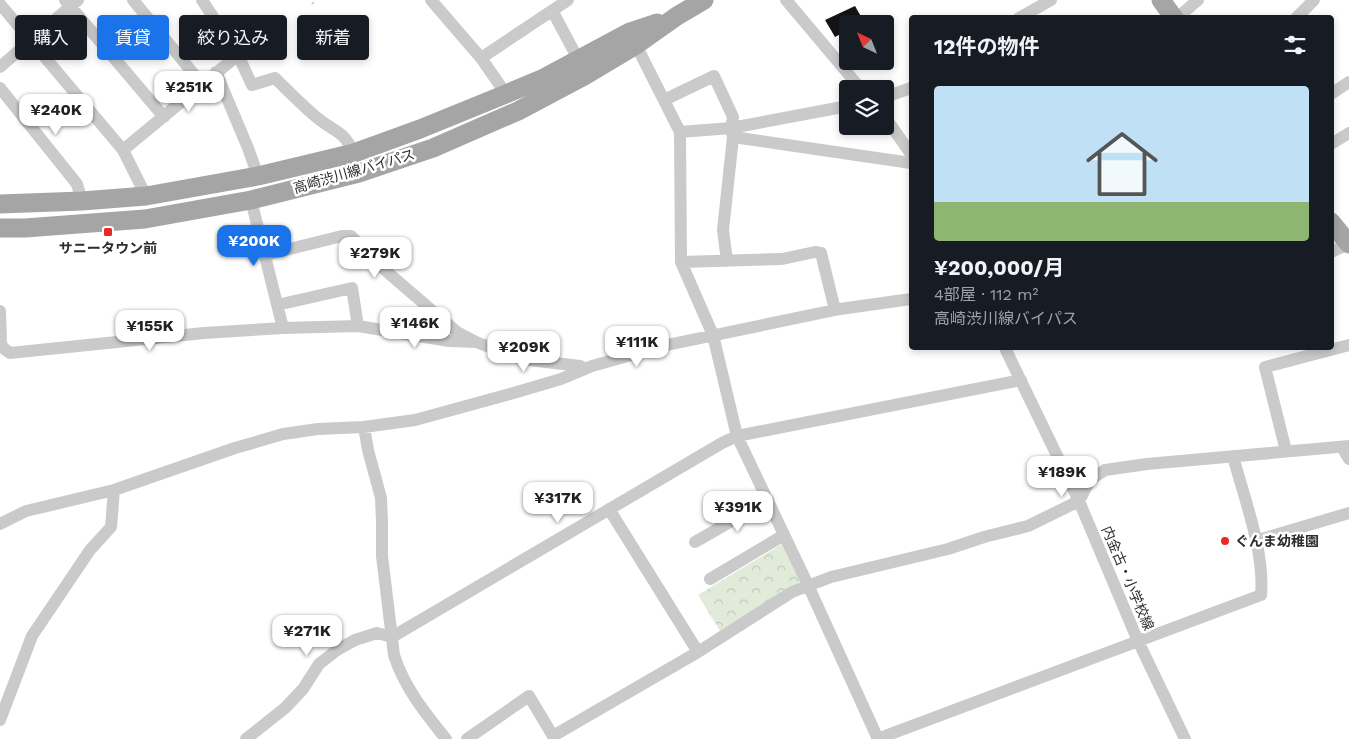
<!DOCTYPE html>
<html lang="ja">
<meta charset="utf-8">
<style>
body{margin:0;font-family:"Work Sans","Noto Sans JP",sans-serif;background:#20242c;color:#f1f3f6;height:100vh;display:flex;flex-direction:column;font-size:19px;white-space:nowrap}
*{box-sizing:border-box;margin:0}
p{font-size:16px;color:#9ea1a6}
.icon{flex:none;width:28px;height:28px;fill:none;stroke:currentColor;stroke-width:2;stroke-linecap:round;stroke-linejoin:round}
.map{position:relative;flex:1;overflow:hidden}
.drawer{position:absolute;left:909px;top:15px;width:425px;height:335px;display:flex;flex-direction:column;background:#171b24;border-radius:5px;box-shadow:0 2px 8px #0003}
.drawer>*{flex:none}
.guide{position:absolute;left:15px;top:15px;width:475px;height:45px;display:flex;gap:10px}
.needle{width:32px;rotate:317deg}
.fabs{position:absolute;left:839px;top:15px;display:grid;gap:10px}
.fabs a{display:grid;place-items:center;width:55px;height:55px;border-radius:5px;background:#171b24;box-shadow:0 2px 8px #0003;font-size:25px}
.price{position:absolute;translate:-50% -42px;padding:0 11px;border-radius:10px;background:#fff;color:#222;font-size:16px;line-height:32px;filter:drop-shadow(0 1px 2px #0008)}
.price::after{content:'';position:absolute;left:50%;top:30px;width:15px;height:11px;margin-left:-8px;background:inherit;clip-path:polygon(0 0,100% 0,50% 100%)}
.price.on{background:#1a73e8;color:#fff}
ul{padding:0;list-style:none}
li{display:grid;align-content:center;gap:10px;height:265px;padding:0 25px}
li span{display:grid;place-items:center;height:155px;border-radius:5px;color:#555}
li>.icon{margin-inline-start:auto}
span .icon{width:90px;height:90px;fill:#fffc;stroke-width:1}
li b{font-size:21px}
h2{display:flex;justify-content:space-between;align-items:center;height:60px;padding:0 25px;font-size:21px}
.chip{padding:0 18px;border-radius:5px;background:#171b24;box-shadow:0 2px 8px #0003;font-size:18px;line-height:45px}
.chip.on{background:#1a73e8;color:#fff}
.map>svg:first-child{display:block}
.park{fill:url(#park-crowns)}
.building{fill:#141414}
.lines{fill:none;stroke-linecap:round;stroke-linejoin:round}
.path{stroke:#cacaca;stroke-width:2;stroke-dasharray:2.5 2.5;stroke-linecap:butt}
.minor{stroke:#cacaca;stroke-width:12}
.primary{stroke:#a5a5a5;stroke-width:19}
.poi-dot{fill:#eb2827;stroke:#fff;stroke-width:2}
.labels{text-anchor:middle;dominant-baseline:central;stroke-width:5;stroke-linejoin:round;paint-order:stroke}
.street-label{font-size:14px;fill:#2d2d2d;stroke:#fff}
.poi-label{font-size:14px;font-weight:bold;fill:#2d2d2d;stroke:#fff}
</style>
<div class="map">
<svg width="1349" height="739" viewBox="0 0 1349 739">
<defs>
<pattern id="park-crowns" width="20" height="18" patternUnits="userSpaceOnUse" patternTransform="scale(1.25)"><rect width="20" height="18" fill="#e1ebd9"/><path d="M2 6a3 3 0 1 1 6 0M12 15a3 3 0 1 1 6 0" fill="none" stroke="#c1cabb"/></pattern>
</defs>
<rect width="100%" height="100%" fill="#fff"/>
<path class="park" d="M784,543L802,579L800,582L720,631L698,595Z"/>
<path class="building" d="M855,6L863,20L857,24H848V30L835,37L825,20Z"/>
<g class="lines">
<path class="path" d="M312,4L315,0"/>
<path class="minor" d="M65,0L164,117
M133,0L202,84
M202,0L238,55L252,85L275,78C288,91 301,104 315,116C333,132 342,128 354,153
M431,0L481,58L506,94
M786,0L861,89
M0,4L123,150L146,196
M553,12L578,59
M1019,18L1051,0
M1177,18L1198,0
M1296,18L1314,0
M636,45L680,132L681,262L713,335L737,436L808,585L878,739
M481,58L568,0
M0,67L78,0
M216,72L248,148L258,176
M0,88L77,184L82,201
M1331,94L1349,82
M885,97L911,88
M664,100L714,76L733,117L731,128L733,137L911,163
M885,117L911,154
M680,132L731,128L848,106
M1331,144L1349,133
M123,150L238,55
M251,200L283,328
M1331,252L1349,244
M265,255L342,236H351L386,271L457,332L476,342L521,359L580,366L585,369
M727,261L723,230L733,137
M681,262L782,259L815,252L821,253L835,310
M277,305L352,288L358,326
M0,311L1,343L3,348L10,353L204,333L283,328L358,326L449,341L476,342
M1005,348L1079,501L1138,641L1185,739
M364,427L368,450L381,498L382,523V556L394,655C404,687 425,713 446,739
M1342,447L1349,459
M1286,451L1265,367L1349,345
M609,509L698,652
M0,524L26,511L114,490L235,448L283,434L318,429L364,427L415,420L517,392L561,379L592,366L667,345L840,309L911,299
M1255,541L1349,513
M695,542L768,500
M710,579L784,535
M0,720L32,636L90,550L111,527L114,490
M246,739L285,708L303,689L319,664L337,650L355,640L377,633L392,637L722,443L737,436L1021,380
M467,739L529,696L553,736L698,652L792,592L831,577L948,549L984,537L1028,526L1079,501L1090,480L1105,470L1147,464L1349,446
M877,739L1261,595C1265,552 1244,498 1233,456"/>
<path class="primary" d="M1161,0L1174,18
M0,204L82,201L146,196L258,176L354,153L420,129L506,94L544,78L630,32L657,23
M1331,222L1349,244
M0,228H25L145,219L251,200L359,173L433,148L518,111L584,76L636,45L677,16L704,0"/>
</g>
<g class="poi-dot">
<rect x="103" y="227" width="10" height="10" rx="2.5"/>
<circle cx="1225" cy="541" r="5"/>
</g>
<g class="labels">
<g class="street-label">
<text transform="translate(354 171) rotate(-16)">高崎渋川線バイパス</text>
<text transform="translate(1128 578) rotate(67)">内金古・小学校線</text>
</g>
<g class="poi-label">
<text x="108" y="248">サニータウン前</text>
<text x="1235" y="541" text-anchor="start">ぐんま幼稚園</text>
</g>
</g>
</svg>
<div class="fabs">
<a><svg class="needle" viewBox="-14 -14 28 28"><path d="M0-13l5 13h-10z" fill="#e53935"/><path d="M0 13l5-13h-10z" fill="#9ea1a6"/></svg></a>
<a><svg class="icon" aria-label="layers" viewBox="0 0 24 24"><path d="M12 4l9 5-9 5-9-5zM3 14l9 5 9-5"/></svg></a>
</div>
<b class="price" style="left:189px;top:113px">¥251K</b>
<b class="price" style="left:56px;top:136px">¥240K</b>
<b class="price on" style="left:254px;top:267px">¥200K</b>
<b class="price" style="left:375px;top:279px">¥279K</b>
<b class="price" style="left:415px;top:349px">¥146K</b>
<b class="price" style="left:150px;top:352px">¥155K</b>
<b class="price" style="left:637px;top:368px">¥111K</b>
<b class="price" style="left:524px;top:373px">¥209K</b>
<b class="price" style="left:1062px;top:498px">¥189K</b>
<b class="price" style="left:558px;top:524px">¥317K</b>
<b class="price" style="left:738px;top:533px">¥391K</b>
<b class="price" style="left:307px;top:657px">¥271K</b>
<div class="guide">
<a class="chip">購入</a>
<a class="chip on">賃貸</a>
<a class="chip">絞り込み</a>
<a class="chip">新着</a>
</div>
<section class="drawer">
<h2>12件の物件<svg class="icon" aria-label="filters" viewBox="0 0 24 24"><path d="M4 7h16M4 17h16"/><circle cx="9" cy="7" r="2"/><circle cx="15" cy="17" r="2"/></svg></h2>
<ul>
<li><span style="background:linear-gradient(#bfe0f5 75%,#8fb573 0)"><svg class="icon" aria-label="home" viewBox="0 0 24 24"><path d="M3 11l9-7 9 7M6 9v11h12V9"/></svg></span><div><b>¥200,000/月</b><p>4部屋 · 112 m²</p><p>高崎渋川線バイパス</p></div></li>
</ul>
</section>
</div>
